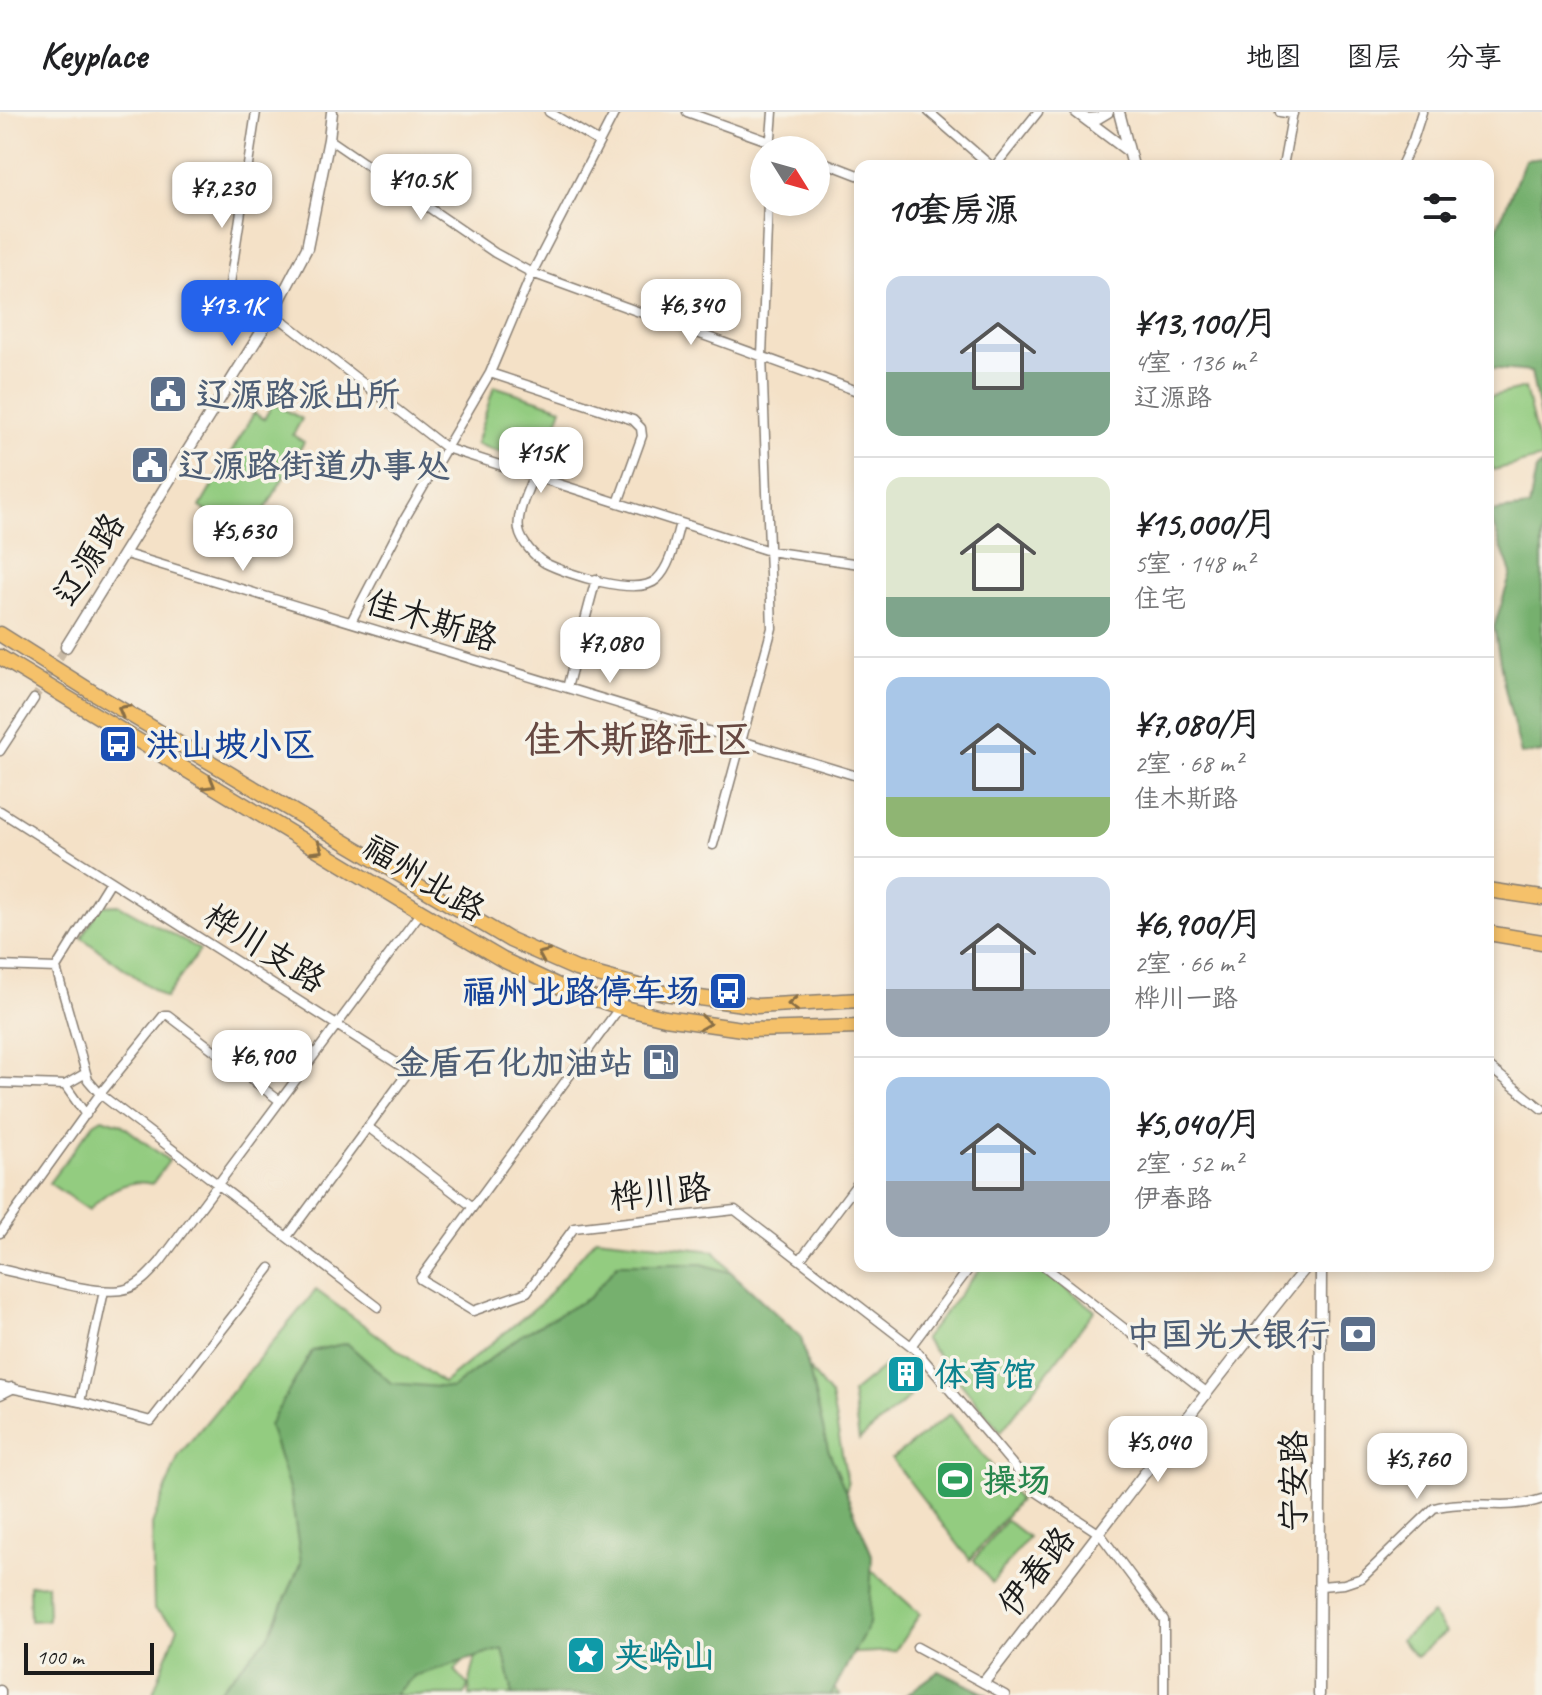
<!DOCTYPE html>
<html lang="zh">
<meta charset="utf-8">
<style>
body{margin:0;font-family:Caveat,"LXGW WenKai TC",sans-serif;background:#f2f2f2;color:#202124;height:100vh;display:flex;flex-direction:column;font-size:30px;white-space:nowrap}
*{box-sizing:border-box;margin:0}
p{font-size:26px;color:#757577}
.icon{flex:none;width:44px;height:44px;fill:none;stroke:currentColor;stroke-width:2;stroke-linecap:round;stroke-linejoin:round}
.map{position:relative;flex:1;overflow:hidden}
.sheet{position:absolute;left:854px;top:48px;width:640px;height:1112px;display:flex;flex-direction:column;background:#fff;border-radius:16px;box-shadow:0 4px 12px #0003}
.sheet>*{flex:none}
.needle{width:52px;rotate:127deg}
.fabs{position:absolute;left:750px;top:24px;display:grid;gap:16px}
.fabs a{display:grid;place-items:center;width:80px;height:80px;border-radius:50%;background:#fff;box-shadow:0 4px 12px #0003;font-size:40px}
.scale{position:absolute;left:24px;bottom:20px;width:130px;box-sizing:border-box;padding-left:8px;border:4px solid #1c1c1c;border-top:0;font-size:22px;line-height:28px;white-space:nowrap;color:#1c1c1c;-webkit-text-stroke:6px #f7f3e8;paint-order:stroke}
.price{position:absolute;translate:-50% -68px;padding:0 18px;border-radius:16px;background:#fff;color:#222;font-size:26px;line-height:52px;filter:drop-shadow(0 2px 4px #0008)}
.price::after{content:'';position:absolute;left:50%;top:48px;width:24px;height:18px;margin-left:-12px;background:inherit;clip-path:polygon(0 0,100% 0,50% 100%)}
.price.active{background:#2563eb;color:#fff}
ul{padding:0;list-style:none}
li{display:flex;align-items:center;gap:24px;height:200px;padding:0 32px}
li+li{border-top:2px solid #e0e0e0}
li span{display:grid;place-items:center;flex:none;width:224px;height:160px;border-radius:16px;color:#555}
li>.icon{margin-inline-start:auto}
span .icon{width:96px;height:96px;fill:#fffc;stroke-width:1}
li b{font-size:34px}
h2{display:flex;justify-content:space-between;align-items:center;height:96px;padding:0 32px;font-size:34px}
header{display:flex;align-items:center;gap:48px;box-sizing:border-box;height:112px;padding:0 40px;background:#fff;border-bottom:2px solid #e0e0e0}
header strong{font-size:38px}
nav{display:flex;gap:44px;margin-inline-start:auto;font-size:28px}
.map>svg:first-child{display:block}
.green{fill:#93cc80;stroke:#58744e;stroke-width:2}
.forest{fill:#76b06e;stroke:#496645;stroke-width:2}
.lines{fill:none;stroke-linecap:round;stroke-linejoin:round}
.minor-tunnel{stroke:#c9baa5;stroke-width:8;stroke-dasharray:8 4;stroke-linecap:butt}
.minor-casing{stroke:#887e72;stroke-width:11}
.tertiary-casing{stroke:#887e72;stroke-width:13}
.primary-casing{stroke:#887e72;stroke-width:17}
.minor{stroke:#fff;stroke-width:8}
.tertiary{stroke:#fff;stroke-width:10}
.primary{stroke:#f5c16b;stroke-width:14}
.oneway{stroke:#886e44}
.labels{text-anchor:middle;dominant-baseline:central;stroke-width:7;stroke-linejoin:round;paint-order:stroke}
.service-label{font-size:34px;font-weight:bold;fill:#4e5e75;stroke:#f7f3e8;text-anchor:start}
.street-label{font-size:34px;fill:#1c1c1c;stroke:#f7f3e8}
.transit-label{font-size:34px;font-weight:bold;fill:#164399;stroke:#f7f3e8;text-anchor:start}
.culture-label{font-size:34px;font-weight:bold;fill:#0d838f;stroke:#f7f3e8;text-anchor:start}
.leisure-label{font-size:34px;font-weight:bold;fill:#27864d;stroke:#f7f3e8;text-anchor:start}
.quarter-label{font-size:38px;font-weight:bold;fill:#664841;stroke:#f7f3e8}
</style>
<header>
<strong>Keyplace</strong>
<nav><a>地图</a><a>图层</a><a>分享</a></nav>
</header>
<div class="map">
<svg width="1542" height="1583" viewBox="0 0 1542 1583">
<rect width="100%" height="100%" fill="#f7f3e8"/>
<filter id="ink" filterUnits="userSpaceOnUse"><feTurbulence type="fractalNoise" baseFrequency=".0125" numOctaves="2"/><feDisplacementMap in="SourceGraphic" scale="16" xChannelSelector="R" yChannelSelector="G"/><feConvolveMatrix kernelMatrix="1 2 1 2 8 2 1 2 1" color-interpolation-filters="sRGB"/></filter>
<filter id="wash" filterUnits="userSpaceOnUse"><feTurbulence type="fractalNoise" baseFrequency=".006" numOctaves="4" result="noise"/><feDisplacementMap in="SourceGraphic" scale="32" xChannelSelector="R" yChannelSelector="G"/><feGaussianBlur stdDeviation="1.8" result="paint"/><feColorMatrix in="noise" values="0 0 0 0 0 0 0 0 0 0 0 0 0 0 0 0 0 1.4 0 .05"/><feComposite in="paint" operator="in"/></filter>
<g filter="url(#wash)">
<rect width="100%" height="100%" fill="#f4e1c7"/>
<path class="green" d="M494,274L562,296L541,355L476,332Z
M1525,276L1542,346L1493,358L1488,338V285Z
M273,291L302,307L293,323L304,330L250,424L238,418L229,434L200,418L209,402L226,411L200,395L254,301L264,307Z
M119,793L200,838L165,886L82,826L99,794Z
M102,1006L121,1012L169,1049L152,1072C127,1066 105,1080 89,1098L49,1071L94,1011Z
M596,1126L714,1139L831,1284L848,1372L832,1423L920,1502L895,1539L840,1542L828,1570L840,1583H470L469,1573L478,1536L455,1558L468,1573L465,1583H155L153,1581L178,1515L154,1497L152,1413L179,1343L316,1178L443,1271L541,1191Z
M982,1154H1037L1095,1198L1001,1320L924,1227Z
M885,1254L910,1285L859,1328L852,1281Z
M950,1302L1019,1388L970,1448L892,1347Z
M1006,1408L1028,1425L992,1471L974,1448Z
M47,1472L48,1508L30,1509L29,1473Z
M1432,1502L1446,1520L1416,1545L1401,1528Z"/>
<path class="forest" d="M1542,46V315L1531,260L1488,256V138L1525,48Z
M1542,352V641L1521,642L1504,573L1494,515L1511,461L1488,400L1529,395L1536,358Z
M618,1152H702L732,1161L801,1225L828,1337L872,1443L869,1512L831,1583H513L503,1537L414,1564L394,1583H215L269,1524L301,1451L291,1383L269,1313L312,1239L347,1231L391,1271L452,1276L520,1224L590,1185Z
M939,1559L988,1583H906Z"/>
</g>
<g filter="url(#ink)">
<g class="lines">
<path class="minor-tunnel" d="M34,587L66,535"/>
<defs>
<path id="minor" d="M256,0L230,172L273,201L446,336L769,439L860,452
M549,0L599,30
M687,0L793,38
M929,0L991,54
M1280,0L1293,2
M329,27L495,141L532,161L860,280
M770,38L773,0
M816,47L860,64
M995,54L1038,0
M1283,54L1293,0
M1401,54L1413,28L1422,0
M490,261L633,308L641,316L642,324L618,391
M533,364C528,379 516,401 519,418C521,430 535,445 545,451C567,462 638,486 657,467C671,454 675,428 680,411
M126,442L860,665
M351,510L404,408L490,261L532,161L615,0
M567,576L596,467
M0,639L34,587
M0,699L409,959L287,1125
M713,733L772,516L762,244L768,90
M110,769L56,856L88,968L100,982L378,1195
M0,854L56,856
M626,871L620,895L420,1167L473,1199L527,1180L574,1116L735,1098L915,1237L1035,1379L1100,1422L1164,1508V1583
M1488,954L1542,997
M0,971L65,973L86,961
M65,973L86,1003
M368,1015L473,1095
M0,1121L100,982L164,903H168L280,989
M800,1148L860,1068
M1044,1154L1205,1279
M0,1157C29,1163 100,1185 126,1177C140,1173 150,1161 160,1150L421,800
M911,1234L971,1154
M0,1274L80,1290L104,1179
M80,1290L151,1309L270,1156
M1321,1474L1344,1472L1362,1466L1434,1396C1470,1386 1505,1400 1542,1387
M917,1535L1005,1583"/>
<path id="tertiary" d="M1076,0L1128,39
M1119,0L1133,54
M1086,7L1098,6L1108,0
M66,535L273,201L307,136L329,27L332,0
M0,1282L12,1276
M984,1570C1092,1432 1196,1291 1307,1154
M0,1579V1583
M1319,1583L1321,1154"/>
<path id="primary" d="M0,522L92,580L510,828L576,857L664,881L757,894L860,888
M0,545L421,800L503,848L565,877L620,895L665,906L749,918L860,915
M1488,778L1542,786
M1488,821L1542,830"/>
</defs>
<use href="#minor" class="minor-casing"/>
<use href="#tertiary" class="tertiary-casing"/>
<use href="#primary" class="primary-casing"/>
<use href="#minor" class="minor"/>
<use href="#tertiary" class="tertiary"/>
<use href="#primary" class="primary"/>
</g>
<defs><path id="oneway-chevron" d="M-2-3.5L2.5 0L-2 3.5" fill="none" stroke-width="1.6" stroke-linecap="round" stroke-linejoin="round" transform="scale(2)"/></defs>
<g class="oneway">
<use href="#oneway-chevron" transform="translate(123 598) rotate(-150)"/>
<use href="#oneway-chevron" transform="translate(210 672) rotate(30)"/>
<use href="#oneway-chevron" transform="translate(318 737) rotate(32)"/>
<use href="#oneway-chevron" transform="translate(543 843) rotate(-156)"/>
<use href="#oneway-chevron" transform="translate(793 892) rotate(177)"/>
<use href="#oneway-chevron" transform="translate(705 911) rotate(8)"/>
</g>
</g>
<defs>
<symbol id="civic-square" viewBox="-11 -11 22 22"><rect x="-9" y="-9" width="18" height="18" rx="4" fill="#5c6f8a" stroke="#f7f3e8"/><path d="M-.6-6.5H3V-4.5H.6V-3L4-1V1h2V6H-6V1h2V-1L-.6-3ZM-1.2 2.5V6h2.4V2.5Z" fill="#fff"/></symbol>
<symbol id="bus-square" viewBox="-11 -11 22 22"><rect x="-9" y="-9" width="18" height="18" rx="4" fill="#1a4fb4" stroke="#f7f3e8"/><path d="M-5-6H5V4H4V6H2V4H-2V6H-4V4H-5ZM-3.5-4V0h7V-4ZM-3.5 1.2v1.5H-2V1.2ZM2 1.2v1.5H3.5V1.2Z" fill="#fff"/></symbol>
<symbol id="fuel-square" viewBox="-11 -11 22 22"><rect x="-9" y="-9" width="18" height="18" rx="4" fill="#5c6f8a" stroke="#f7f3e8"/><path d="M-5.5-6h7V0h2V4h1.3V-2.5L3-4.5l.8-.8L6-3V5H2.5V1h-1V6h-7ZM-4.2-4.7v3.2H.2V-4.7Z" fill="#fff"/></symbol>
<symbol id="bank-square" viewBox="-11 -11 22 22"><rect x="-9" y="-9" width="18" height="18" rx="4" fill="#5c6f8a" stroke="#f7f3e8"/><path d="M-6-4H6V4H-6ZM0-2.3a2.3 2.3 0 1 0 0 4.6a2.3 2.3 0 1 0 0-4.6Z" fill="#fff"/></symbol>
<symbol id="building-square" viewBox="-11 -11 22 22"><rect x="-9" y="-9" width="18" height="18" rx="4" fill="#0f9aa8" stroke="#f7f3e8"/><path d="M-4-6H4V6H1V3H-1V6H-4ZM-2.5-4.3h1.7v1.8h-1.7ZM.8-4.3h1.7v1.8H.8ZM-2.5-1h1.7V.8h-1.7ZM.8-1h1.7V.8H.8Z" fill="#fff"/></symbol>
<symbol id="stadium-square" viewBox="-11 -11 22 22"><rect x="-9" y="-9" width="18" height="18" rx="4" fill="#2e9e5b" stroke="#f7f3e8"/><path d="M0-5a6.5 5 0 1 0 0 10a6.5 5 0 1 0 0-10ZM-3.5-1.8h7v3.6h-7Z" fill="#fff"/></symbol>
<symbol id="sight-square" viewBox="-11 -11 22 22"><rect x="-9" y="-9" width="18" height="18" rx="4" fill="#0f9aa8" stroke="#f7f3e8"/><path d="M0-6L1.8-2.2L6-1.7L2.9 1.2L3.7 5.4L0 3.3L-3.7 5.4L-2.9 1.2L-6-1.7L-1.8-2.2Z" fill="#fff"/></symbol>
</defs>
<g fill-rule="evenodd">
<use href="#civic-square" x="146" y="260" width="44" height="44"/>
<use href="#civic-square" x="128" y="331" width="44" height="44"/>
<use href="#bus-square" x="96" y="610" width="44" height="44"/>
<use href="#bus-square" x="706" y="857" width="44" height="44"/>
<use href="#fuel-square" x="639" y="928" width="44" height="44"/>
<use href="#bank-square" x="1336" y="1200" width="44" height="44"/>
<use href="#building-square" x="884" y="1240" width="44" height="44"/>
<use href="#stadium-square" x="933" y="1346" width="44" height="44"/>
<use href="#sight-square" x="564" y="1521" width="44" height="44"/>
</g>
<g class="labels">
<g class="service-label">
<text x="196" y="282">辽源路派出所</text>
<text x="178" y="353">辽源路街道办事处</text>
<text x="633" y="950" text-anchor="end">金盾石化加油站</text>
<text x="1330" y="1222" text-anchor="end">中国光大银行</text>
</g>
<g class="street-label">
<text transform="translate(89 447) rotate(-58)">辽源路</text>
<text transform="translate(432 508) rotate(17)">佳木斯路</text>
<text transform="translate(424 766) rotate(31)">福州北路</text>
<text transform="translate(265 836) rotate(32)">桦川支路</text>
<text transform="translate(660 1080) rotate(-6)">桦川路</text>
<text transform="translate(1293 1369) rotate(-90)">宁安路</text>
<text transform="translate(1036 1459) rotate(-52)">伊春路</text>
</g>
<g class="transit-label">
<text x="146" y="632">洪山坡小区</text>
<text x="700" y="879" text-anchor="end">福州北路停车场</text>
</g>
<g class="culture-label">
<text x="934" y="1262">体育馆</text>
<text x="614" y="1543">夹岭山</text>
</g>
<g class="leisure-label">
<text x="983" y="1368">操场</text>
</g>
<g class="quarter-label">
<text x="638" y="627">佳木斯路社区</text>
</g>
</g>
</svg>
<div class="fabs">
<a><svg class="needle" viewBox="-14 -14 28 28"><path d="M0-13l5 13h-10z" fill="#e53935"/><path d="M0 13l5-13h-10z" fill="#757577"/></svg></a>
</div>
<div class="scale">100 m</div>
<b class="price" style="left:421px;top:110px">¥10.5K</b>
<b class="price" style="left:222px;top:118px">¥7,230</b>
<b class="price" style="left:691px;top:235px">¥6,340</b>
<b class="price active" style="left:232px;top:236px">¥13.1K</b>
<b class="price" style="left:541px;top:383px">¥15K</b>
<b class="price" style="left:243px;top:461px">¥5,630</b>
<b class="price" style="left:610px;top:573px">¥7,080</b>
<b class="price" style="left:262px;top:986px">¥6,900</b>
<b class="price" style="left:1158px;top:1372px">¥5,040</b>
<b class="price" style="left:1417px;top:1389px">¥5,760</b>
<section class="sheet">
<h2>10套房源<svg class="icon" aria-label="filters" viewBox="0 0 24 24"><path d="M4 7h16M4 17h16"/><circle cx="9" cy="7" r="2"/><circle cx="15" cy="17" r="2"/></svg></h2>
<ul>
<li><span style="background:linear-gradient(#c9d6e8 60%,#7fa58c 0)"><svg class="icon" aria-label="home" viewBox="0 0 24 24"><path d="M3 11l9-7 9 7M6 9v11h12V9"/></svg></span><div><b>¥13,100/月</b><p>4室 · 136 m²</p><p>辽源路</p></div></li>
<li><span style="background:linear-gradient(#dfe7d0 75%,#7fa58c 0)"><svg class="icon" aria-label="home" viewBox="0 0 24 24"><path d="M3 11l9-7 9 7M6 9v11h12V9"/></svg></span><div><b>¥15,000/月</b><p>5室 · 148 m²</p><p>住宅</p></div></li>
<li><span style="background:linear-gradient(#a9c7e8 75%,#8fb573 0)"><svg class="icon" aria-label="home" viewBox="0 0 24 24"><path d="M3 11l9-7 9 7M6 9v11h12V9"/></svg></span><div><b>¥7,080/月</b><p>2室 · 68 m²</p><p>佳木斯路</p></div></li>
<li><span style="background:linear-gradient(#c9d6e8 70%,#9aa5b1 0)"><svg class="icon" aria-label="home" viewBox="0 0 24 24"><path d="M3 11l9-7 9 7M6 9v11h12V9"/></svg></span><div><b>¥6,900/月</b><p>2室 · 66 m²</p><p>桦川一路</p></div></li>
<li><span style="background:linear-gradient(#a9c7e8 65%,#9aa5b1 0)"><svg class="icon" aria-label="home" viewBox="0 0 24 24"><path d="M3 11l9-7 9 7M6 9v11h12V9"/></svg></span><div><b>¥5,040/月</b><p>2室 · 52 m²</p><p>伊春路</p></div></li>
</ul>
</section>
</div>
